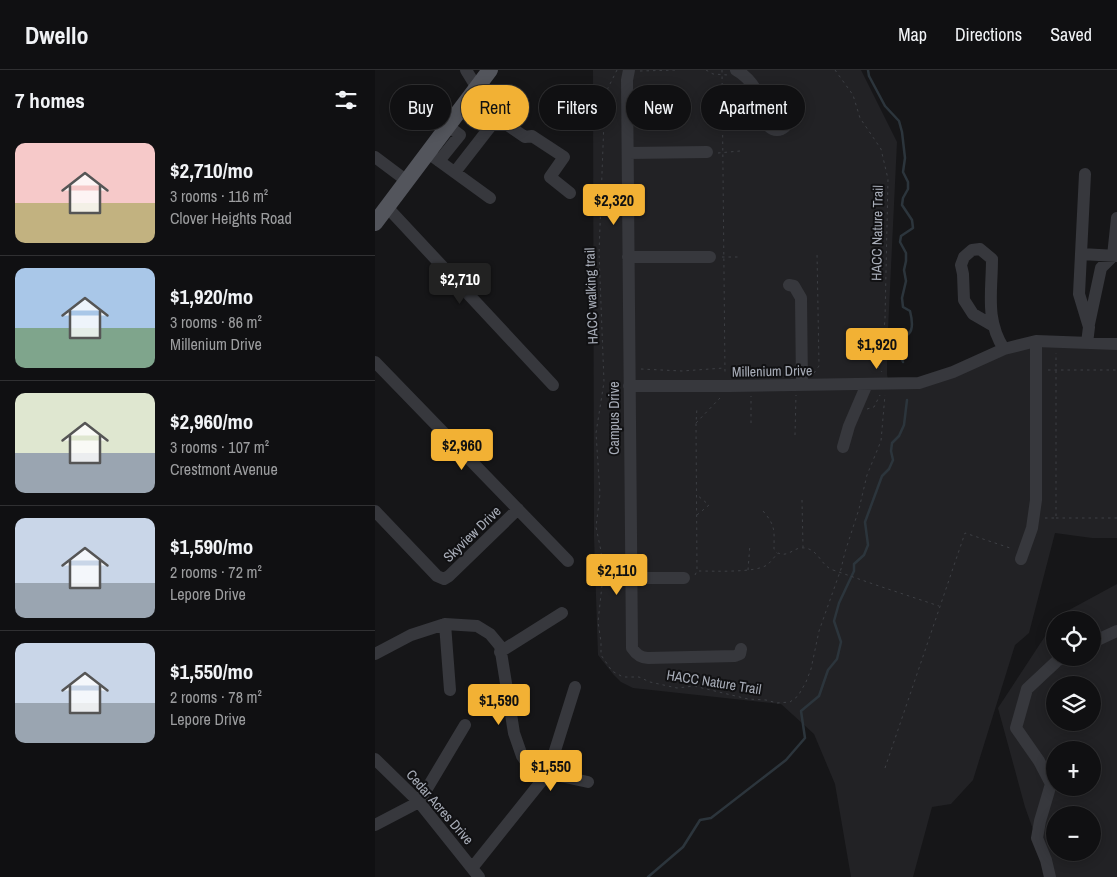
<!DOCTYPE html>
<meta charset="utf-8">
<style>
body{margin:0;font-family:"Archivo Narrow",sans-serif;background:#1e1e20;color:#f1f3f6;height:100vh;display:flex;flex-direction:column;font-size:19px;white-space:nowrap}
*{box-sizing:border-box;margin:0}
p{font-size:16px;color:#9c9d9f}
.icon{flex:none;width:28px;height:28px;fill:none;stroke:currentColor;stroke-width:2;stroke-linecap:round;stroke-linejoin:round}
.map{position:relative;flex:1;overflow:hidden}
.sheet{display:flex;flex-direction:column;background:#101012;width:375px}
.sheet>*{flex:none}
.guide{position:absolute;left:15px;top:15px;width:475px;height:45px;display:flex;gap:10px}
.buttons{position:absolute;left:671px;top:541px;display:grid;gap:10px}
.buttons a{display:grid;place-items:center;width:55px;height:55px;border-radius:50%;background:#101012;box-shadow:0 2px 12px #0003,0 0 0 1px #303032;font-size:25px}
.price{position:absolute;translate:-50% -42px;padding:0 11px;border-radius:5px;background:#f2b134;color:#111;font-size:16px;line-height:32px;filter:drop-shadow(0 1px 2px #0008)}
.price::after{content:'';position:absolute;left:50%;top:30px;width:15px;height:11px;margin-left:-8px;background:inherit;clip-path:polygon(0 0,100% 0,50% 100%)}
.price.selected{background:#222;color:#fff}
ul{padding:0;list-style:none}
li{display:flex;align-items:center;gap:15px;height:125px;padding:0 15px}
li+li{border-top:1px solid #303032}
li span{display:grid;place-items:center;flex:none;width:140px;height:100px;border-radius:10px;color:#555}
li>.icon{margin-inline-start:auto}
span .icon{width:60px;height:60px;fill:#fffc;stroke-width:1}
li b{font-size:21px}
h2{display:flex;justify-content:space-between;align-items:center;height:60px;padding:0 15px;font-size:21px}
.chip{padding:0 18px;border-radius:22px;background:#101012;box-shadow:0 2px 12px #0003,0 0 0 1px #303032;font-size:18px;line-height:45px}
.chip.selected{background:#f2b134;color:#111}
header{display:flex;align-items:center;gap:30px;box-sizing:border-box;height:70px;padding:0 25px;background:#101012;border-bottom:1px solid #303032}
header strong{font-size:24px}
nav{display:flex;gap:28px;margin-inline-start:auto;font-size:18px}
main{display:flex;flex:1;min-height:0}
.map>svg:first-child{display:block}
.built{fill:#222225;fill-rule:evenodd}
.lines{fill:none;stroke-linecap:round;stroke-linejoin:round}
.stream{stroke:#2c353c;stroke-width:2.5}
.path{stroke:#3d3f44;stroke-width:1;stroke-dasharray:2.5 4;stroke-linecap:butt}
.minor{stroke:#37383d;stroke-width:12}
.major{stroke:#53555c;stroke-width:16}
.path-bridge{stroke:#3d3f44;stroke-width:1;stroke-dasharray:2.5 4;stroke-linecap:butt}
.labels{text-anchor:middle;dominant-baseline:central;stroke-width:4;stroke-linejoin:round;paint-order:stroke}
.street-label{font-size:14px;fill:#a8adb8;stroke:#111113}
</style>
<header>
<strong>Dwello</strong>
<nav><a>Map</a><a>Directions</a><a>Saved</a></nav>
</header>
<main>
<section class="sheet">
<h2>7 homes<svg class="icon" aria-label="filters" viewBox="0 0 24 24"><path d="M4 7h16M4 17h16"/><circle cx="9" cy="7" r="2"/><circle cx="15" cy="17" r="2"/></svg></h2>
<ul>
<li><span style="background:linear-gradient(#f6c9c9 60%,#c2b280 0)"><svg class="icon" aria-label="home" viewBox="0 0 24 24"><path d="M3 11l9-7 9 7M6 9v11h12V9"/></svg></span><div><b>$2,710/mo</b><p>3 rooms · 116 m²</p><p>Clover Heights Road</p></div></li>
<li><span style="background:linear-gradient(#a9c7e8 60%,#7fa58c 0)"><svg class="icon" aria-label="home" viewBox="0 0 24 24"><path d="M3 11l9-7 9 7M6 9v11h12V9"/></svg></span><div><b>$1,920/mo</b><p>3 rooms · 86 m²</p><p>Millenium Drive</p></div></li>
<li><span style="background:linear-gradient(#dfe7d0 60%,#9aa5b1 0)"><svg class="icon" aria-label="home" viewBox="0 0 24 24"><path d="M3 11l9-7 9 7M6 9v11h12V9"/></svg></span><div><b>$2,960/mo</b><p>3 rooms · 107 m²</p><p>Crestmont Avenue</p></div></li>
<li><span style="background:linear-gradient(#c9d6e8 65%,#9aa5b1 0)"><svg class="icon" aria-label="home" viewBox="0 0 24 24"><path d="M3 11l9-7 9 7M6 9v11h12V9"/></svg></span><div><b>$1,590/mo</b><p>2 rooms · 72 m²</p><p>Lepore Drive</p></div></li>
<li><span style="background:linear-gradient(#c9d6e8 60%,#9aa5b1 0)"><svg class="icon" aria-label="home" viewBox="0 0 24 24"><path d="M3 11l9-7 9 7M6 9v11h12V9"/></svg></span><div><b>$1,550/mo</b><p>2 rooms · 78 m²</p><p>Lepore Drive</p></div></li>
</ul>
</section>
<div class="map">
<svg width="742" height="807" viewBox="0 0 742 807">
<rect width="100%" height="100%" fill="#161618"/>
<path class="built" d="M218,0H486L522,72L512,281V304L514,318L644,279L678,276L742,279V468H717L680,463L654,563L640,575L598,710L576,734L557,737L538,807H476L460,714L439,664L406,634L258,618L246,612L238,604L223,585L219,467Z
M742,514V807H675L650,737L623,638L680,551V588H718V550H681L683,546ZM680,615H718V652H680ZM680,680H718V718H680ZM680,745H718V782H680Z"/>
<g class="lines">
<path class="stream" d="M493,0L494,6L510,36L524,51L527,62L530,88L528,102L533,112V119L528,128L527,135L537,150L538,158L526,166L525,172L531,183V191L529,200L531,211L527,228L528,237L535,241C543,273 524,261 524,276C523,281 526,287 528,292
M273,807L308,777L325,750L336,748L411,690L430,668L426,641L444,626L453,600L462,589L466,572L459,551L464,533L479,501V494L489,485L493,475L490,452L507,406L514,399L518,390L516,381L517,373L524,366L529,355L532,330"/>
<path class="path" d="M242,0L230,24L224,183L229,312L221,363L225,424L221,457L226,481L228,506L223,552L226,572V585L237,601L248,607H264L275,612L302,618L319,616L373,629L391,630L402,633L415,632L423,626L431,612L436,599L444,561L466,499L470,482L484,439L492,405L506,371L510,325
M331,0L338,4L353,5
M347,0L350,304
M460,0L478,25L485,48L506,79L513,109L510,249L508,272L501,290L502,296L507,302
M265,1L302,0
M391,59C399,68 406,64 414,59
M343,83L365,81
M347,187H366
M266,299L307,301L349,298
M673,300H742
M439,303L444,296L442,182
M492,339L499,337L505,325
M321,353L345,328
M376,353V326
M420,365L421,325
M427,430L428,477
M388,441C401,456 399,461 399,479L402,483
M322,445L334,435L322,425
M670,448H681V283
M681,448H742
M373,500L375,474
M324,501C339,501 380,503 392,495C396,492 399,487 403,483C414,488 419,476 430,478C444,480 446,496 458,500
M320,505L322,501L321,353L322,337
M501,515L564,536
M510,698L590,463L638,479"/>
<path class="minor" d="M91,0L102,18
M254,0L252,10L257,578C261,584 265,588 273,588L360,586L365,584L366,579
M361,0C379,10 387,28 391,48
M97,24L116,40L122,48L150,67L157,66L189,87L175,107L195,123
M391 49a11 11 0 1 1 22 0a11 11 0 1 1-22 0Z
M53,83L115,128
M253,83L332,82
M0,87L32,111
M64,91L85,65L73,56
M80,102L122,48
M710,104L704,224L714,257L712,273
M12,137L178,315
M706,184L742,186
M253,187H335
M414,215L419,216L426,228L427,315
M714,254L726,198L738,186L742,148
M617,255L598,244L589,230L588,204L586,195L589,187L597,180L605,179L617,189C617,222 610,249 629,279
M0,292L193,491
M254,316H354L544,313L578,302L629,279L661,271L742,274
M468,377L474,356L492,314
M0,441L62,506L69,509L74,506L143,439
M646,489L657,458L661,430V271
M255,508H309
M70,554L75,620
M718,572L742,561
M125,582L187,543
M0,584L36,565L70,554L102,556L115,564L125,576L139,663L147,686L152,693L167,702L213,712
M0,689L44,732L104,807
M0,755L44,732L90,655
M97,798L173,703L200,617
M675,807L671,790L662,768L665,751L676,714L664,691L641,658L652,619L683,590L689,588"/>
<path class="major" d="M0,153L115,0"/>
<path class="path-bridge" d="M458,500L501,515"/>
</g>
<g class="labels">
<g class="street-label">
<text transform="translate(502 163) rotate(-89)">HACC Nature Trail</text>
<text transform="translate(216 226) rotate(-92)">HACC walking trail</text>
<text transform="translate(397 301) rotate(-1)">Millenium Drive</text>
<text transform="translate(239 348) rotate(-90)">Campus Drive</text>
<text transform="translate(97 464) rotate(-44)">Skyview Drive</text>
<text transform="translate(339 612) rotate(9)">HACC Nature Trail</text>
<text transform="translate(65 737) rotate(49)">Cedar Acres Drive</text>
</g>
</g>
</svg>
<div class="buttons">
<a><svg class="icon" aria-label="locate" viewBox="0 0 24 24"><circle cx="12" cy="12" r="6"/><path d="M12 2v4M12 18v4M2 12h4M18 12h4"/></svg></a>
<a><svg class="icon" aria-label="layers" viewBox="0 0 24 24"><path d="M12 4l9 5-9 5-9-5zM3 14l9 5 9-5"/></svg></a>
<a>+</a>
<a>−</a>
</div>
<b class="price" style="left:239px;top:156px">$2,320</b>
<b class="price selected" style="left:85px;top:235px">$2,710</b>
<b class="price" style="left:502px;top:300px">$1,920</b>
<b class="price" style="left:87px;top:401px">$2,960</b>
<b class="price" style="left:242px;top:526px">$2,110</b>
<b class="price" style="left:124px;top:656px">$1,590</b>
<b class="price" style="left:176px;top:722px">$1,550</b>
<div class="guide">
<a class="chip">Buy</a>
<a class="chip selected">Rent</a>
<a class="chip">Filters</a>
<a class="chip">New</a>
<a class="chip">Apartment</a>
</div>
</div>
</main>
